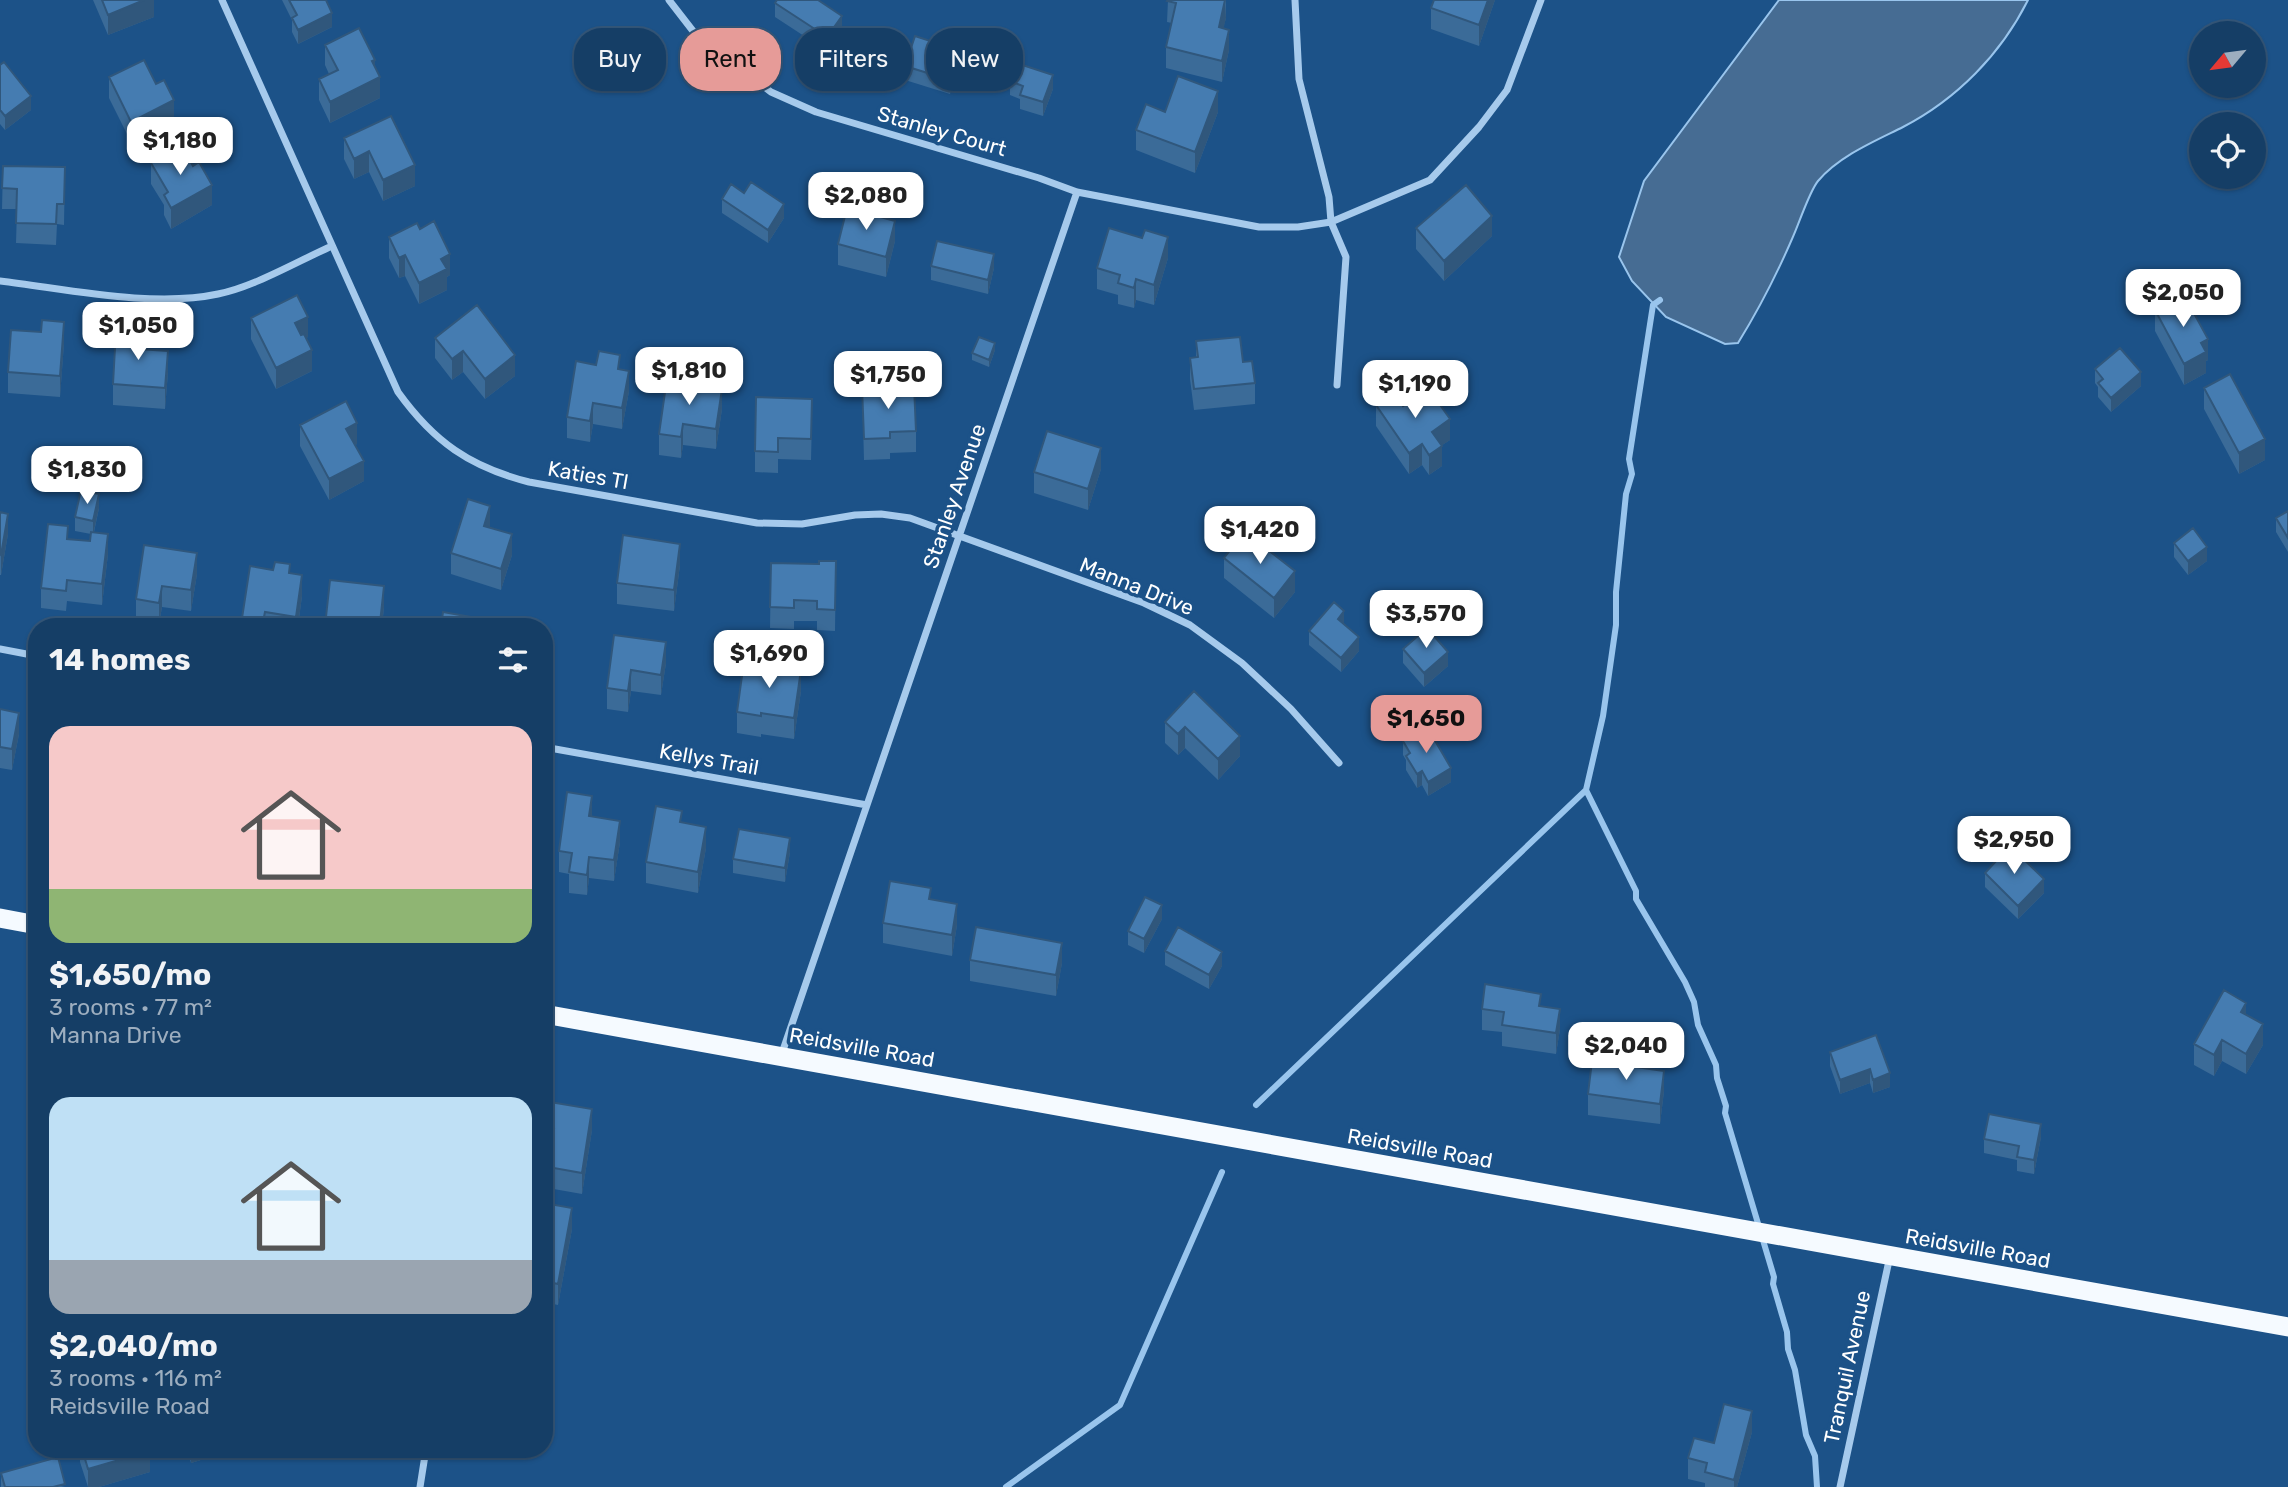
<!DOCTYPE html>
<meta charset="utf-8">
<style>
body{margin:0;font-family:Rubik,sans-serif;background:#22496f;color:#f1f3f6;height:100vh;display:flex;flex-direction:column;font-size:26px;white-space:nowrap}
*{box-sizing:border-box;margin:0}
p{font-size:23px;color:#9daebf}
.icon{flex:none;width:38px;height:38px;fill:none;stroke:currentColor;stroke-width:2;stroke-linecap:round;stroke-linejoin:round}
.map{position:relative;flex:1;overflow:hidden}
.side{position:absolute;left:28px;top:618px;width:525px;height:840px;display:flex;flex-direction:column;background:#153e66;border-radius:28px;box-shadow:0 2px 5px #0004,0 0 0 2px #34577a}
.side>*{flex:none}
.hud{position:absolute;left:574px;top:28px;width:665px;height:63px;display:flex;gap:14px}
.needle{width:46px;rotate:241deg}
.buttons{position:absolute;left:2189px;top:21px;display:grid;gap:14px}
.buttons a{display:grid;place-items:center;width:77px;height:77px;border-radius:50%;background:#153e66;box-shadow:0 2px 5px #0004,0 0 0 2px #34577a;font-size:35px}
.price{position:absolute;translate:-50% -60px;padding:0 16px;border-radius:14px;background:#fff;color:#222;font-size:23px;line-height:46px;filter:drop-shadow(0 2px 4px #0008)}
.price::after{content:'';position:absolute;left:50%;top:42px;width:21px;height:16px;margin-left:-10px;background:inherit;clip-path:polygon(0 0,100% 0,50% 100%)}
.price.selected{background:#e69b98;color:#111}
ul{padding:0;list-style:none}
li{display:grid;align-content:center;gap:14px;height:371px;padding:0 21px}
li span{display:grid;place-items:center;height:217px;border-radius:21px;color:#555}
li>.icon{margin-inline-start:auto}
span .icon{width:126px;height:126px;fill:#fffc;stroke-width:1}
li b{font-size:30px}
h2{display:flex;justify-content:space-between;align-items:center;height:84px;padding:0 21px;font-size:30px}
.chip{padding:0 24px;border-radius:28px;background:#153e66;box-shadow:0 2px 5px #0004,0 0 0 2px #34577a;font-size:24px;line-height:63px}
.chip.selected{background:#e69b98;color:#111}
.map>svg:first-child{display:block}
.water{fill:#466c93;stroke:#99c5ed;stroke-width:2}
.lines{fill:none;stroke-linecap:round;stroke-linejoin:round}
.stream{stroke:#99c5ed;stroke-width:6}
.minor{stroke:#a6caec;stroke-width:7}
.trunk{stroke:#f5faff;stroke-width:19}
.wall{fill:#3b6b98}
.shaded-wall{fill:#30577c}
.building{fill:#457cb1;stroke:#30577c;stroke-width:2}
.labels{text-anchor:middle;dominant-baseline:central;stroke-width:7;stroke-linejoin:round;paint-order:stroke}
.street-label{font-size:21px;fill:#fff;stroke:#1c5288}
</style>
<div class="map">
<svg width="2288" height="1487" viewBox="0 0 2288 1487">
<rect width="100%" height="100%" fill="#1c5288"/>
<path class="water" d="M1779,0H2028C2001,54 1957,99 1903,127C1875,141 1839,156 1818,181C1809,192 1799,224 1792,239C1776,276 1759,309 1738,343L1725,344L1666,317L1632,281L1619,257L1644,181Z"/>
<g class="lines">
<path class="stream" d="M1586,790L1636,891V899L1685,982L1694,1002L1698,1025L1716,1065L1717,1078L1726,1106L1725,1113L1774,1277L1773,1284L1787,1332L1788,1349L1795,1370L1806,1435L1815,1456L1817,1487
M1256,1105L1586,790L1603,716L1616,625V592L1626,494L1632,474L1629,459L1653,305L1660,300
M1006,1487L1120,1405L1222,1172"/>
<path class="minor" d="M222,0L398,392C434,442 470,467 529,482L757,523L802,524L855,515L881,514L910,518L1144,603L1190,625L1242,663L1291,709L1339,763
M669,0L693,31L771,92L816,112L1039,178L1077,192L1259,227H1298L1331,222L1430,180L1479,127L1507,90L1541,0
M1295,0L1299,79L1329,197L1331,222L1346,257L1337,385
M0,281C67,289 153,308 218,294C254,287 298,261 332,246
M0,649L37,656
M544,747L867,805
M781,1056L1077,192
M420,1487L426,1449
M1840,1487L1890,1256"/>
<path class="trunk" d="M0,918L37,925
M544,1014L2288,1327"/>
</g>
<path class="wall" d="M93,0H154V17L108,35Z
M282,0H326L332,27L298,44L292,32V20Z
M1168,0H1226V18L1223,28L1229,50L1222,82L1166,68V47L1172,23L1167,22Z
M1495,0L1479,46L1431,29V8Z
M775,3L842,29L827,51L775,17Z
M325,45L375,66L380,98L330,123L319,100V79L329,74L325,65Z
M952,54L958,70L950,94L905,80V66Z
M0,65L31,110L5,130L0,124Z
M109,77L156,84L174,121L131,142L109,98Z
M1010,81L1053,89L1043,116L1020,109V99L1010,95Z
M1165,112H1218L1195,173L1136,150V130Z
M391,116L415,186L383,201L369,172L354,179L344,159V138Z
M151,163L212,205L171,229L164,215V205L151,184Z
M3,166L65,167L64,225L57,224L56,245L16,243L17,209H2Z
M722,199L784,218L768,243L722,213Z
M1416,228L1492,236L1444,281L1416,249Z
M420,229L450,275L447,277V290L419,304L405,276L399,278L389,258V237Z
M895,241L886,277L838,265V244Z
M1168,258L1154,305L1136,300L1134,308L1118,304V295L1097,289V268Z
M931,266L994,268L988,294L931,280Z
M2155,310L2208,360L2206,361V373L2184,385L2155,331Z
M251,318L308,337L306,338L312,371L276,389L251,339Z
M435,338L515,376L485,399L463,372L452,380L435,358Z
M1196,341L1255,383V404L1194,410L1190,379V358L1196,357Z
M64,343L60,397L8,393V372Z
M140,349L168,372L165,409L113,405V384Z
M995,350L989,367L972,360V353Z
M620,369L629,391L622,429L593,424L590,442L567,438V417Z
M2095,369L2141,386L2111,412L2098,397V387L2095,383Z
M705,386L722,409L716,449L683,445L681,458L659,455V434Z
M862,387L916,431V452L890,453V459L864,460Z
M2204,388L2265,460L2239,474L2204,409Z
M1376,405L1403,406L1450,440L1442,445V466L1429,475L1422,465L1409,474L1376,426Z
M812,419L811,460L778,459V473L755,472V451Z
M300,425L357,444L355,445L364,481L329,500L300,446Z
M1101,469L1088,510L1034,493V472Z
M99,508L94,532L108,554L102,605L67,601L66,611L41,608V588L68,539L90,541L91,534L75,531V517Z
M2288,511V552L2276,532V518Z
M0,512L8,534L1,575H0Z
M490,528L512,555L501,590L451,574V553Z
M2174,543L2207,561L2188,575L2174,557Z
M144,545L197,574L191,611L162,607L159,624L136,620V599Z
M1249,546L1295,592L1274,618L1224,578V558Z
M836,561L835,631L817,630V621H794V629L770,628L771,563L819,564Z
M680,565L674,611L617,604V583Z
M290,573L302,596L298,626H242V618Z
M384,607L382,626H325Z
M1344,624L1359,651L1341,672L1309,645V631Z
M614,635L666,663L661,695L631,691L628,712L607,709V688Z
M1403,649L1448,666L1424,687L1403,663Z
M801,691L794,739L761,734V737L737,733V712Z
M1194,691L1240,756L1218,780L1185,748L1178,755L1165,743V722Z
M0,709L19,734L12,770L0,768Z
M1403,741L1451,782L1428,796L1422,785L1417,788L1406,770V760L1403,755Z
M592,817L620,842L614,881L589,878L587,895L569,893V874L559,872V851Z
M682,822L706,848L698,893L646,883V862Z
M790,852L785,882L733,873V859Z
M1985,873L2044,893L2018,919L1985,887Z
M931,900L957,925L952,956L883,943V923Z
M1162,919L1144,953L1128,945V931Z
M1165,951L1222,966L1209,989L1165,965Z
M970,960L1062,963L1056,996L970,981Z
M1541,1006L1560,1029L1556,1054L1502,1046V1032L1482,1030V1009Z
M2246,1015L2263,1045L2246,1074L2222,1061L2214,1076L2194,1065V1044Z
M1876,1035L1890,1087L1873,1093L1870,1083L1840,1094L1830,1066V1052Z
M1664,1091L1660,1124L1588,1115V1094Z
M544,1101L592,1130L582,1194L548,1188V1167L551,1149L544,1148Z
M2041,1137L2034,1174L2017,1171V1160L1984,1153V1139Z
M544,1203L572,1229L558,1305L544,1302Z
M1752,1432L1737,1487H1705V1483L1688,1479V1458L1714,1443Z
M80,1449H164V1454L150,1457V1472L99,1487H88L80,1462Z
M187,1449H237L191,1463Z
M1,1473L65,1487H1Z"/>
<path class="shaded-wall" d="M144,0H154V17L108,35V15Z
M1225,0L1226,18L1219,48V27Z
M1488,0H1495L1479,46V25Z
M332,13V27L298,44V30Z
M842,16V29L827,51V37Z
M1229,30V50L1222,82V61Z
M958,56V70L950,94V80Z
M375,60V80L380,77V98L330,123V102L372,61Z
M1053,75V89L1043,116V102Z
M1218,91V112L1195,173V152Z
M31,96V110L5,130V116Z
M174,100V121L131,142V122Z
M369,151V172L354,179V159Z
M415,165V186L383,201V180Z
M212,185V205L171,229V208Z
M784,204V218L768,243V230Z
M1492,216V236L1444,281V261Z
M895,221V241L886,277V257Z
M1168,237V258L1154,305V285Z
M450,254V275L447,277V290L419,304V283L441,259Z
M994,254V268L988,294V280Z
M405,255V276L399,278V258Z
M1136,279V300L1134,308V288Z
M308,317V337L295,344V323Z
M64,322V343L60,397V376Z
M2208,339V360L2206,361V373L2184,385V364L2201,343Z
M995,343V350L989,367V360Z
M312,350V371L276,389V368Z
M168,351V372L165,409V388Z
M463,351V372L452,380V359Z
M515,355V376L485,399V379Z
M629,371V391L622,429V408Z
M2141,372V386L2111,412V398Z
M722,389V409L716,449V429Z
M593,403V424L590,442V421Z
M1450,419V440L1432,452V432Z
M357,423V444L346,450V429Z
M683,424V445L681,458V437Z
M2265,439V460L2239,474V453Z
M1422,444V465L1409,474V453Z
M1442,446V466L1429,475V455Z
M1101,448V469L1088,510V489Z
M364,461V481L329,500V479Z
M99,494V508L93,535V521Z
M490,506V527L484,547V526Z
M8,514V534L1,575V555Z
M108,534V554L102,605V584Z
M512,534V555L501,590V569Z
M680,544V565L674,611V590Z
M2207,547V561L2188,575V561Z
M197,553V574L191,611V590Z
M1295,571V592L1274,618V598Z
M302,575V596L298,626H296V617Z
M162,586V607L159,624V603Z
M384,586V607L382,626H380Z
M1344,611V625L1338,619Z
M1359,637V651L1341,672V658Z
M666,642V663L661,695V675Z
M1448,652V666L1424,687V673Z
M631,670V691L628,712V691Z
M801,670V691L794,739V718Z
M19,713V734L12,770V749Z
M1185,727V748L1178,755V734Z
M1240,736V756L1218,780V759Z
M1451,768V782L1428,796V782Z
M1422,771V785L1417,788V774Z
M592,796V816H589Z
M620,821V842L614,881V860Z
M706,827V848L698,893V872Z
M790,838V852L785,882V868Z
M589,857V878L587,895V875Z
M2044,879V893L2018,919V906Z
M957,904V925L952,956V935Z
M1162,905V919L1144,953V939Z
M1062,943V963L1056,996V975Z
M1222,952V966L1209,989V975Z
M2246,1003V1023L2241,1012Z
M1560,1009V1029L1556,1054V1033Z
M2263,1024V1045L2246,1074V1054Z
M2222,1040V1061L2214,1076V1055Z
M1870,1069V1083L1840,1094V1080Z
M1664,1071V1091L1660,1124V1104Z
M1890,1073V1087L1873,1093V1080Z
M592,1109V1130L582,1194V1173Z
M2041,1124V1137L2034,1174V1160Z
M572,1208V1229L558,1305V1284Z
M547,1344V1364L544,1375V1354Z
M1752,1411V1432L1737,1487H1734V1480Z
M155,1449H164V1454L150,1457V1472L99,1487H88V1469Z
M191,1449H237L191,1463Z"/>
<path class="building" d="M102,0H144L108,15Z
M289,0H326L332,13L298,30L292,18L297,15Z
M777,0H818L842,16L827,37L775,3Z
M1168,0H1225L1219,27L1229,30L1222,61L1166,47L1176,3L1167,1Z
M1434,0H1488L1479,25L1431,8Z
M359,28L375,60L372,61L380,77L330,102L319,79L338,70L325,45Z
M915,36L952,48L950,53L958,56L950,80L905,66Z
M144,60L156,84L164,80L174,100L131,122L109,77Z
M4,62L31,96L5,116L0,110V65Z
M1016,63L1053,75L1043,102L1020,95L1023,86L1010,81Z
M1178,76L1218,91L1195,152L1136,130L1146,104L1165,112Z
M391,116L415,165L383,180L369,151L354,159L344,138Z
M182,146L193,166L199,162L212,185L171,208L164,195L168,192L151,163Z
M3,166L65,167L64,204H57L56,224L16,223L17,189L2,188Z
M751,182L784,204L768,230L722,199L731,184L744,193Z
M1466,185L1492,216L1444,261L1416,228Z
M847,208L895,221L886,257L838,244Z
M434,221L450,254L441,259L447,269L419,283L405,255L399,258L389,237L417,223L420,229Z
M1109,228L1142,238L1145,230L1168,237L1154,285L1136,279L1134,288L1118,283L1120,275L1097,268Z
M937,241L994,254L988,280L931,266Z
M297,295L308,317L295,323L301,335L304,334L312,350L276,368L251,318Z
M2184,295L2208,339L2201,343L2206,352L2184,364L2155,310Z
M477,305L515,355L485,379L463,351L452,359L435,338Z
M42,320L64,322L60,376L8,372L11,330L41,332Z
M116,329L140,331L139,349L168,351L165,388L113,384Z
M979,337L995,343L989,360L972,353Z
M1240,337L1243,362L1252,361L1255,383L1194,389L1190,358L1198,357L1196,341Z
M2120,348L2141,372L2111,398L2098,383L2103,379L2095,369Z
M599,351L620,355L618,369L629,371L622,408L593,403L590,421L567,417L576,361L596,365Z
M2230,374L2265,439L2239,453L2204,388Z
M667,378L705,384L704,386L722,389L716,429L683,424L681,437L659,434Z
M914,385L916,431L890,432V438L864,439L862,387Z
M1428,388L1450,419L1432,432L1442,446L1429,455L1422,444L1409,453L1376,405L1394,393L1403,406Z
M756,397L812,399L811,439L778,438V452L755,451Z
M346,401L357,423L346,429L364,461L329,479L300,425Z
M1047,431L1101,448L1088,489L1034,472Z
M81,490L99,494L93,521L75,517Z
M468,499L490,506L484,526L512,534L501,569L451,553Z
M2288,511V538L2276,518Z
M0,512L8,514L1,555L0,554Z
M48,524L68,526L67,539L90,541L91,532L108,534L102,584L67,580L66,591L41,588Z
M2193,528L2207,547L2188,561L2174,543Z
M623,535L680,544L674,590L617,583Z
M1240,538L1249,546L1254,539L1295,571L1274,598L1224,558Z
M144,545L197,553L191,590L162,586L159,603L136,599Z
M819,561H836L835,610L817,609V601L794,600V608L770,607L771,563L819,564Z
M275,562L290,564L289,573L302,575L296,617L265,612L263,622L242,618L250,566L273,570Z
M330,580L384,586L380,623L348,620V626H325Z
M1334,602L1344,611L1338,619L1359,637L1341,658L1309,631Z
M443,612L505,623L504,626H441Z
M1427,628L1448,652L1424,673L1403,649Z
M614,635L666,642L661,675L631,670L628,691L607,688Z
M744,661L801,670L794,718L761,713V716L737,712Z
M1194,691L1240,736L1218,759L1185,727L1178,734L1165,722Z
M0,709L19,713L12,749L0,747Z
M1427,727L1451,768L1428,782L1422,771L1417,774L1406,756L1410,753L1403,741Z
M567,792L592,796L589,816L620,821L614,860L589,857L587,875L569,872L572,853L559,851Z
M656,806L682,811L680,822L706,827L698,872L646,862Z
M739,829L790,838L785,868L733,859Z
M2010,846L2044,879L2018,906L1985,873Z
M890,881L931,888L929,899L957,904L952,935L883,923Z
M1145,897L1162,905L1144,939L1128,931Z
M976,927L1062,943L1056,975L970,960Z
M1178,927L1222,952L1209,975L1165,951Z
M1485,984L1541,994L1539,1006L1560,1009L1556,1033L1502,1025L1504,1012L1482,1009Z
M2224,990L2246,1003L2241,1012L2263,1024L2246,1054L2222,1040L2214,1055L2194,1044Z
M1876,1035L1890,1073L1873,1080L1870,1069L1840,1080L1830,1052Z
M1592,1061L1664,1071L1660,1104L1588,1094Z
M544,1101L592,1109L582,1173L548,1167L554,1129L544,1127Z
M1989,1114L2041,1124L2034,1160L2017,1157L2019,1146L1984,1139Z
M544,1203L572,1208L558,1284L544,1281Z
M1724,1404L1752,1411L1734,1480L1705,1472L1707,1463L1688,1458L1694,1438L1714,1443Z
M82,1449H150V1451L88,1469Z
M58,1457L65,1484L53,1487H5L1,1473Z"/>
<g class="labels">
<g class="street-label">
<text transform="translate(942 131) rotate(16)">Stanley Court</text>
<text transform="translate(588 475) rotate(10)">Katies Tl</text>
<text transform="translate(954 496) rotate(-71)">Stanley Avenue</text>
<text transform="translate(1137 586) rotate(22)">Manna Drive</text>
<text transform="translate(709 759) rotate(10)">Kellys Trail</text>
<text transform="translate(862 1047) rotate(10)">Reidsville Road</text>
<text transform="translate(1420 1148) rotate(10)">Reidsville Road</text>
<text transform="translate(1978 1248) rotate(10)">Reidsville Road</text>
<text transform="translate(1847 1367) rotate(-78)">Tranquil Avenue</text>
</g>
</g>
</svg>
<div class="buttons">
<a><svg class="needle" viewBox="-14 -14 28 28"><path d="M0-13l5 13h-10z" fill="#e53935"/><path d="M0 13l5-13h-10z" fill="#9daebf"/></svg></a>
<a><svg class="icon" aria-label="locate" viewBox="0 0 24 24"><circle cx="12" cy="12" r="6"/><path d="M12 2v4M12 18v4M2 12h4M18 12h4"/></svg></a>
</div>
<b class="price" style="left:180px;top:177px">$1,180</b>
<b class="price" style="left:866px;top:232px">$2,080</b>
<b class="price" style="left:2183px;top:329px">$2,050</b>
<b class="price" style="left:138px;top:362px">$1,050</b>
<b class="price" style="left:689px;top:407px">$1,810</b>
<b class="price" style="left:888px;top:411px">$1,750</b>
<b class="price" style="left:1415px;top:420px">$1,190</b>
<b class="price" style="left:87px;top:506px">$1,830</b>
<b class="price" style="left:1260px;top:566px">$1,420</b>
<b class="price" style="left:1426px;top:650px">$3,570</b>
<b class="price" style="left:769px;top:690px">$1,690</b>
<b class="price selected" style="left:1426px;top:755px">$1,650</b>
<b class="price" style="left:2014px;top:876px">$2,950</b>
<b class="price" style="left:1626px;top:1082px">$2,040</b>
<div class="hud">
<a class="chip">Buy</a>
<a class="chip selected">Rent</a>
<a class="chip">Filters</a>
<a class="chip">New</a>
</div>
<section class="side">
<h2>14 homes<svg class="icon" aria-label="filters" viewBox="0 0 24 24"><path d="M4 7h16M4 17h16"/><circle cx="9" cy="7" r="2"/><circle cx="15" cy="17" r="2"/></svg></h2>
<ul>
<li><span style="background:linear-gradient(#f6c9c9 75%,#8fb573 0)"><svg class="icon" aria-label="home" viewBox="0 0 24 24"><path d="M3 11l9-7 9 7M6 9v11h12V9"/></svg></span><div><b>$1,650/mo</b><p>3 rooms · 77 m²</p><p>Manna Drive</p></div></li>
<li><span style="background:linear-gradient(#bfe0f5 75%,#9aa5b1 0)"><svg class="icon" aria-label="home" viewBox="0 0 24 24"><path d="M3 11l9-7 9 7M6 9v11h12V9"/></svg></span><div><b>$2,040/mo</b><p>3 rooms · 116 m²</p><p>Reidsville Road</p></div></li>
</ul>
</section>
</div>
